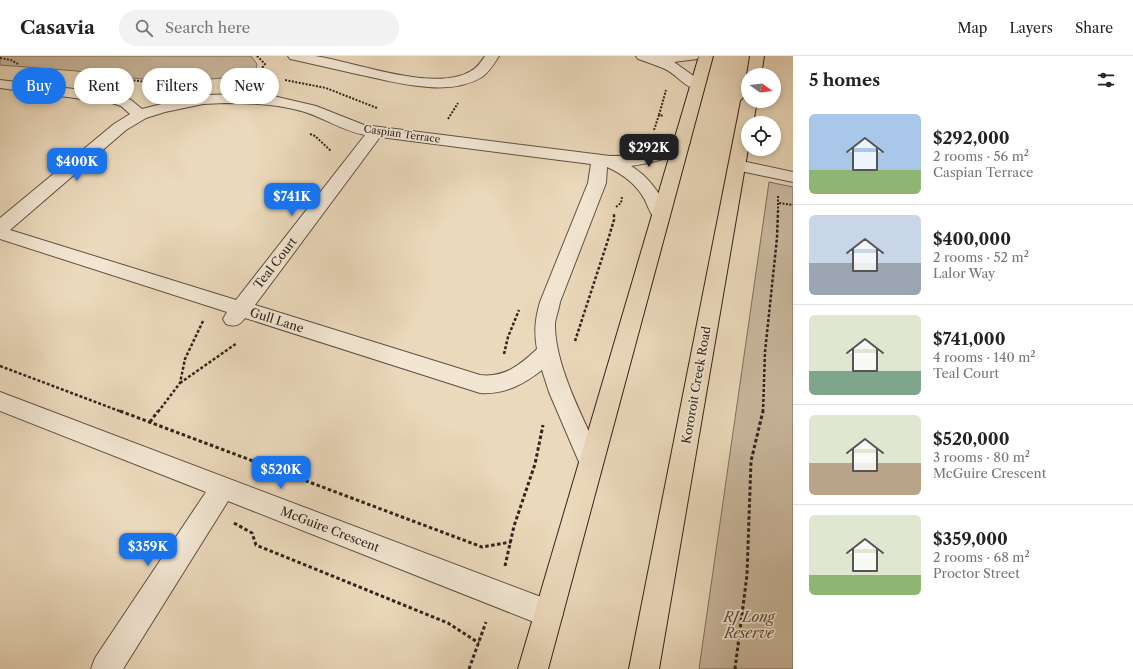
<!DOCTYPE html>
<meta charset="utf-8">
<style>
body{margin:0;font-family:"Libre Caslon Text",serif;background:#f2f2f2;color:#222;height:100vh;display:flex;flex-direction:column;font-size:15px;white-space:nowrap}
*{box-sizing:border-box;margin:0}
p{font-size:13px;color:#767676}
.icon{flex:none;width:22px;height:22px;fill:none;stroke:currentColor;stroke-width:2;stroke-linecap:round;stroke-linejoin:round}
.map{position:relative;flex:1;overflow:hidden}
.details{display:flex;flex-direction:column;background:#fff;width:340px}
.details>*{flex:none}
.guide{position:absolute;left:12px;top:12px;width:380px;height:36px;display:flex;gap:8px}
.needle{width:26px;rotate:105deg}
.tools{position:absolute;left:741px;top:12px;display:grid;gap:8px}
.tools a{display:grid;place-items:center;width:40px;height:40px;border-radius:50%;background:#fff;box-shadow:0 2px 6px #0003;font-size:20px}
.price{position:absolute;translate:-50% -34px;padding:0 9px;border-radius:8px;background:#1a73e8;color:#fff;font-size:13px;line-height:26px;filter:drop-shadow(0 1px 2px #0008)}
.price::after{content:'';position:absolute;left:50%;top:24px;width:12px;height:9px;margin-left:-6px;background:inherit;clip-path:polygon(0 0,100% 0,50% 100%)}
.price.on{background:#222;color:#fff}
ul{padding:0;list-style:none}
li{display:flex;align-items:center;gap:12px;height:100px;padding:0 16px}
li+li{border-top:1px solid #e0e0e0}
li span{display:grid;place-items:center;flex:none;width:112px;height:80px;border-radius:6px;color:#555}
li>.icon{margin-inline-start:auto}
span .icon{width:48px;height:48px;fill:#fffc;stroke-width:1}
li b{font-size:17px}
h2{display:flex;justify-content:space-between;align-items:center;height:48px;padding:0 16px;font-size:17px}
.chip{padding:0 14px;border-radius:18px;background:#fff;box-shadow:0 2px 6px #0003;font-size:14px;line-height:36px}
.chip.on{background:#1a73e8;color:#fff}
header{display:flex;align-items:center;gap:24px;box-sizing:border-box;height:56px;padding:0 20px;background:#fff;border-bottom:1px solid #e0e0e0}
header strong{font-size:19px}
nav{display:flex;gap:22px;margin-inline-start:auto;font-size:14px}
.search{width:280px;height:36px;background:#f2f2f2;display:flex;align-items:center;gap:10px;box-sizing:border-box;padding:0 14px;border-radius:22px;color:#767676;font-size:15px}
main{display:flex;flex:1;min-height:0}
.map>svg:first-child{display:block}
.green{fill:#cbbaa0;stroke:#7e6f5f}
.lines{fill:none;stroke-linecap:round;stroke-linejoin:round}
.minor-casing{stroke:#605145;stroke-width:2}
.major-casing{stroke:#31241e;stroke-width:2}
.path-far2{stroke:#31241e;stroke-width:2;stroke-dasharray:2 1.5;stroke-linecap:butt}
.path-far1{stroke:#31241e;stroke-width:2.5;stroke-dasharray:3 2;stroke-linecap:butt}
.path{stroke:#31241e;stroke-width:3;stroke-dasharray:3.5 2.5;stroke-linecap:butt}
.minor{fill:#f2e6d3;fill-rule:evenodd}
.major{fill:#ebd9bb;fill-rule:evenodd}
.labels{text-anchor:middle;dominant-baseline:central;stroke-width:3.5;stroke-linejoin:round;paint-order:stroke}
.far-street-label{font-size:10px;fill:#31241e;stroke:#f2e6d3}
.street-label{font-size:12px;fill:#31241e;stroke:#f2e6d3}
.near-park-label{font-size:14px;font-style:italic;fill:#584a3e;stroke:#f2e6d3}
</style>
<header>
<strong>Casavia</strong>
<div class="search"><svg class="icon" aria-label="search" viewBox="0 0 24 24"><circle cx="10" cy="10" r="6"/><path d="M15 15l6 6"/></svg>Search here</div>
<nav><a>Map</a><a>Layers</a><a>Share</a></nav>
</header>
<main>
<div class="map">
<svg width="793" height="613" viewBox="0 0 793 613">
<rect width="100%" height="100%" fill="#ebd9bb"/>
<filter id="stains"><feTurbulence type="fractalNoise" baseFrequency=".005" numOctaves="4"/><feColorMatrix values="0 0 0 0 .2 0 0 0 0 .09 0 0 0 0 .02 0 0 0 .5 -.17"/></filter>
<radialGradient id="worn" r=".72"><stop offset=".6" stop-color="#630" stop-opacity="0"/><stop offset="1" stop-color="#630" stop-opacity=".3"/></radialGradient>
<path class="green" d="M0,0H251L257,8L254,20L166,26L77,15L0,9Z
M769,126L793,131V613H699Z"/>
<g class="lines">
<defs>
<path id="minor" d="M288,0C297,0 307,0 315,0C356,6 434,37 471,15C477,12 481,6 485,0H499C494,8 489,16 482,21C448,42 396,26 361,19C339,14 317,9 295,4L290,3Z
M636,0H699L697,3L674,6L702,26L704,29L702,32C687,36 677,18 665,13C656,9 647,6 638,3Z
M0,24L115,38L131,44L142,53L181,43L203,39L247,38L269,39L316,50L364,69L610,100C621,100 633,100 644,98C658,94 674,80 688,84L690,87C680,101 647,108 631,110C650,121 662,140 670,160L667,164L661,166L655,164C651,158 648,151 645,144C637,129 623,118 607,111L606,127L560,246C559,253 556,260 555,267C554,310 586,367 603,406L600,413L591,417L582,413L549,336L542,314C524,328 504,339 480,337L245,262C239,270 235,271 226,268L223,263L227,256L0,183V162L114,68L130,58L121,50L112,47L0,32ZM225,47C252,47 279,48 305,56C326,63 343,75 365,79L236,244L10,174L126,74L146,62L165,56L203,48ZM380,81L591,108L588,127L540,246C535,264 534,275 537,293C520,309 504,322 480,319L255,249Z
M737,104L793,116V126L731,113L729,109L731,105Z
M0,336L549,544L559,548L563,558L559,568L549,572L228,445L123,613H91L95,602L206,436L0,355Z"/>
<path id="major" d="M699,0H713L548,613H518Z
M750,0H764L761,19H748V21L747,19Z
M748,41V45H757L753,67H748V93L659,613H629L741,45L744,42Z"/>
</defs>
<use href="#minor" class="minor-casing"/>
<use href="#major" class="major-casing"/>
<path class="path-far2" d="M257,0L265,8L260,15L266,21
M0,2L11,4L18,8
M130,24L166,28
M285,24L326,32L377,52
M659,59L666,34
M448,63L458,47
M654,74L659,59L664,60
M310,78L315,80L331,95
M779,147L793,149
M616,151L621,147L622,141
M778,156V140"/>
<path class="path-far1" d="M575,285L607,187L614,164V158
M504,298L508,281L519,254
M0,310L122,356
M180,327L237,287
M158,356L180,327L185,303L203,265
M763,356L765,296L777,182L778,155"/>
<path class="path" d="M120,355L482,491L511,486
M150,366L158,355
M234,467L252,477L256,489L448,567L479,587
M505,510L514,470L535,408L543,369
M469,613L486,566
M735,613L747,519L751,405L763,355"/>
<use href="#minor" class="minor"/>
<use href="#major" class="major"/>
</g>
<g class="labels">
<g class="far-street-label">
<text transform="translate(402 78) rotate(8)">Caspian Terrace</text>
</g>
<g class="street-label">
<text transform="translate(275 207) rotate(-52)">Teal Court</text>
<text transform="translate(277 264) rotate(18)">Gull Lane</text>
<text transform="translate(696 329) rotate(-80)">Kororoit Creek Road</text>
<text transform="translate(330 473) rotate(21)">McGuire Crescent</text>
</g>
<g class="near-park-label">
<text x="749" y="561">RJ Long<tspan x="749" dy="16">Reserve</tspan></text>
</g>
</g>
<rect width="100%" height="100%" filter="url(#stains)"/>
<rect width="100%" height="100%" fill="url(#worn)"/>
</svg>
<div class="tools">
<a><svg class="needle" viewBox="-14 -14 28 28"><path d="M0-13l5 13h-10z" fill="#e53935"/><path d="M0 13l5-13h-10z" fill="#767676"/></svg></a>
<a><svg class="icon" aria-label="locate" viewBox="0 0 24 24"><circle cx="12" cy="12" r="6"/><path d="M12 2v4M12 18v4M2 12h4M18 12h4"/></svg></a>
</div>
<b class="price on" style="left:649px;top:112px">$292K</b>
<b class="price" style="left:77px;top:126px">$400K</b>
<b class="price" style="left:292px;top:161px">$741K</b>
<b class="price" style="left:281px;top:434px">$520K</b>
<b class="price" style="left:148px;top:511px">$359K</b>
<div class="guide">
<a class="chip on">Buy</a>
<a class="chip">Rent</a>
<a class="chip">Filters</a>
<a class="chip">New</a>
</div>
</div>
<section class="details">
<h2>5 homes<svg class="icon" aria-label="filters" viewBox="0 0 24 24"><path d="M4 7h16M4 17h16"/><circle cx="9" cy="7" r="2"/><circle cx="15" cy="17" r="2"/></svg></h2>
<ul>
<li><span style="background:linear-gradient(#a9c7e8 70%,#8fb573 0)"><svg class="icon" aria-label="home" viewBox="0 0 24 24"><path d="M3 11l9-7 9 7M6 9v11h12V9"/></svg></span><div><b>$292,000</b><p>2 rooms · 56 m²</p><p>Caspian Terrace</p></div></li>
<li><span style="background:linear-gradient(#c9d6e8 60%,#9aa5b1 0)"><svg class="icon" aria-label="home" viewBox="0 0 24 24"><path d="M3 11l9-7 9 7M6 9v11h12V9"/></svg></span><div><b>$400,000</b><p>2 rooms · 52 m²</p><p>Lalor Way</p></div></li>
<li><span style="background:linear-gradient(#dfe7d0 70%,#7fa58c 0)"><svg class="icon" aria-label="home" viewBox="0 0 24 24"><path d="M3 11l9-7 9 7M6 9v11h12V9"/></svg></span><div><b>$741,000</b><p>4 rooms · 140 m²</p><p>Teal Court</p></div></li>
<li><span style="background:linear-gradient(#dfe7d0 60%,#b9a48a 0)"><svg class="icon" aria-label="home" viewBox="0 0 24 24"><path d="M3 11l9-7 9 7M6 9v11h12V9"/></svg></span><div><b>$520,000</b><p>3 rooms · 80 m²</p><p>McGuire Crescent</p></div></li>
<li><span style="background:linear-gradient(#dfe7d0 75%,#8fb573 0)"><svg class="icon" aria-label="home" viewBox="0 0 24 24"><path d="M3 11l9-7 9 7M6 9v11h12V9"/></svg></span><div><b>$359,000</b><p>2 rooms · 68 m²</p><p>Proctor Street</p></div></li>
</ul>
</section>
</main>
